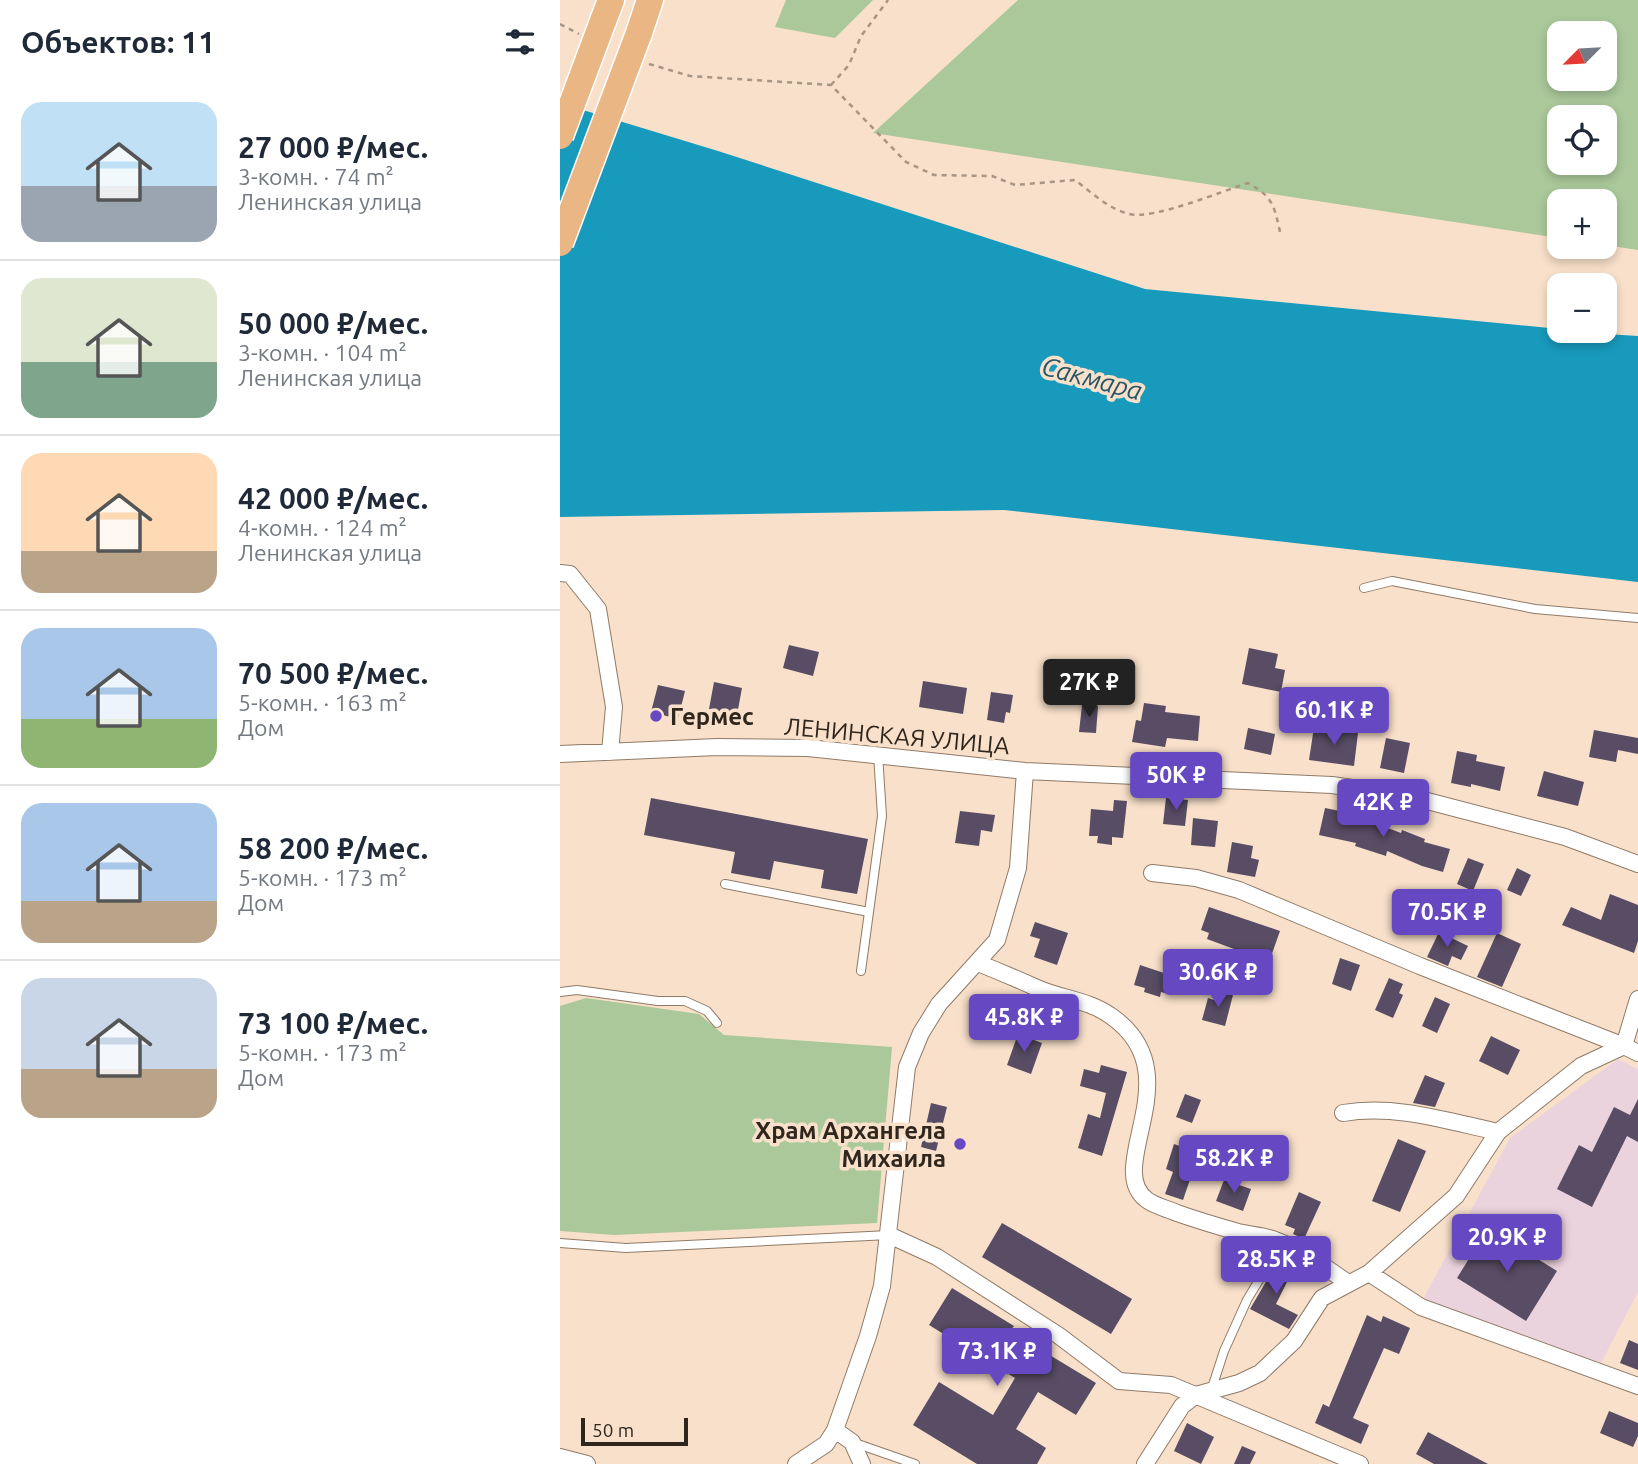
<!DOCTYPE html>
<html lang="ru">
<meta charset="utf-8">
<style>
body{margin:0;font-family:Ubuntu,sans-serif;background:#f2f2f3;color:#1f2937;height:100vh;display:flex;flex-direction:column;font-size:26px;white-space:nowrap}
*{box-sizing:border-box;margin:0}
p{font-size:23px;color:#747a83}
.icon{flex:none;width:38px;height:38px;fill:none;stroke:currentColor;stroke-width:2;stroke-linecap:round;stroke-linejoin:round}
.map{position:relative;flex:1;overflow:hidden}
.panel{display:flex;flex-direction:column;background:#fff;width:560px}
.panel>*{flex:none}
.needle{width:46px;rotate:246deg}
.buttons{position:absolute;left:987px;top:21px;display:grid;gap:14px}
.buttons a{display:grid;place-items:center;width:70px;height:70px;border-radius:14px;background:#fff;box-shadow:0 4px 10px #0003;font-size:35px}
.scale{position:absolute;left:21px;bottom:18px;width:107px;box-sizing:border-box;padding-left:7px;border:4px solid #2f261e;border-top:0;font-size:19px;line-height:24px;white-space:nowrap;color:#2f261e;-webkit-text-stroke:5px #f8e0ca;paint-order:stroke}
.price{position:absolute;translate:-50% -60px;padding:0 16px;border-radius:7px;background:#6649c2;color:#fff;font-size:23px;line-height:46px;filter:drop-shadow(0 2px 4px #0008)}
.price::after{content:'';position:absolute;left:50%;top:42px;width:21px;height:16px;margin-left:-10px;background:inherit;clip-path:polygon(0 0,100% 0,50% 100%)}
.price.active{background:#222;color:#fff}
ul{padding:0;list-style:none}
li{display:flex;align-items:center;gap:21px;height:175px;padding:0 21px}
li+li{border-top:2px solid #e0e1e3}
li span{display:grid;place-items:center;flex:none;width:196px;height:140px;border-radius:21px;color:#555}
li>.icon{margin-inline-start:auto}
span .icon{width:84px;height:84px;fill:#fffc;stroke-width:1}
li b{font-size:30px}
h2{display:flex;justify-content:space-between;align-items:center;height:84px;padding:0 21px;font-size:30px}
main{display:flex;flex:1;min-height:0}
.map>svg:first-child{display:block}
.education{fill:#ebd3de}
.green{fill:#aac89a;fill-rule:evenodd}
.water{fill:#189abc}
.building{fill:#584d64}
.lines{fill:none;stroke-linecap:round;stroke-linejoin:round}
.service-casing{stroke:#907b67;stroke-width:10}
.minor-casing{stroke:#907b67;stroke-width:18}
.trunk-casing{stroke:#fff;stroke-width:29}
.path{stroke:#a79585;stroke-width:2.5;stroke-dasharray:5 5;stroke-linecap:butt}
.service{stroke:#fff;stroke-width:8}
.minor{stroke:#fff;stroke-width:16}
.trunk{stroke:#eab784;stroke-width:26}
.trunk-bridge-casing{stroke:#fff;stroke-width:29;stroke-linecap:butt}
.trunk-bridge{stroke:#eab784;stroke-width:26}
.poi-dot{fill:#6649c2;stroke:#f8e0ca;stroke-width:2.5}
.labels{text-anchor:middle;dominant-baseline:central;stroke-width:7;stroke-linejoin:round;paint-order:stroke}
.poi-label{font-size:24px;font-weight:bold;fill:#2f261e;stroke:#f8e0ca;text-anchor:start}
.street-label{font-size:24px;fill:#2f261e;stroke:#f8e0ca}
.water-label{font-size:26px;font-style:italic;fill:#275766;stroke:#f8e0ca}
</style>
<main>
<section class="panel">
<h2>Объектов: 11<svg class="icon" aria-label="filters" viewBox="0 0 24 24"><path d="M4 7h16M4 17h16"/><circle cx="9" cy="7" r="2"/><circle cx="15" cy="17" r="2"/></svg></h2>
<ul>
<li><span style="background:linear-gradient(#bfe0f5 60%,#9aa5b1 0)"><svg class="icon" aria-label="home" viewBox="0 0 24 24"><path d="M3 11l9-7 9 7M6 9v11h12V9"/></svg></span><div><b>27 000 ₽/мес.</b><p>3-комн. · 74 m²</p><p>Ленинская улица</p></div></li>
<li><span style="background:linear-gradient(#dfe7d0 60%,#7fa58c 0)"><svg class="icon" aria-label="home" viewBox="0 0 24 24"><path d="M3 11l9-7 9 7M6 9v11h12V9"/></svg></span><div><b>50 000 ₽/мес.</b><p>3-комн. · 104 m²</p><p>Ленинская улица</p></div></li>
<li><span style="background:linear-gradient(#ffd9b3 70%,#b9a48a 0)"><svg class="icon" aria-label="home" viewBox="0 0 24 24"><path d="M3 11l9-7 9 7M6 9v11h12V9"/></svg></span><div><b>42 000 ₽/мес.</b><p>4-комн. · 124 m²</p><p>Ленинская улица</p></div></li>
<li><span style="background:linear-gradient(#a9c7e8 65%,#8fb573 0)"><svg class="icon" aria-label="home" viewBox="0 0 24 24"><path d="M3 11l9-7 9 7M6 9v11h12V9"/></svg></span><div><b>70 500 ₽/мес.</b><p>5-комн. · 163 m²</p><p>Дом</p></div></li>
<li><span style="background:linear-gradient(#a9c7e8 70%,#b9a48a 0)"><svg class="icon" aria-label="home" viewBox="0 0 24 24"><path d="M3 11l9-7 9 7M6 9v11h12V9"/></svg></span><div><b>58 200 ₽/мес.</b><p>5-комн. · 173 m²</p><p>Дом</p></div></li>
<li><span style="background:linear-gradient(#c9d6e8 65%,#b9a48a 0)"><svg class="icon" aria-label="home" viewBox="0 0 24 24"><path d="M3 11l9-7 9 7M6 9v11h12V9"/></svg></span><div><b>73 100 ₽/мес.</b><p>5-комн. · 173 m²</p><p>Дом</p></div></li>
</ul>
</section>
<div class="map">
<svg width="1078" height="1464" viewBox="0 0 1078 1464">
<rect width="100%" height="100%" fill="#f8e0ca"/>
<path class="education" d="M1058,1059L1078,1069V1292L1040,1365L863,1299L950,1138Z"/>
<path class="green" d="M226,0H313L275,38L215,27Z
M458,0H1078V250L1045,245V201H999V238L313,133ZM1045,33V79H999V33ZM1045,117V163H999V117Z
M26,998L139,1014L164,1035L332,1047L317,1223L54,1235L0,1231V1006Z"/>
<path class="water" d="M0,103L158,151L585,289L999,329V331L1078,336V582L444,510L0,517Z"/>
<path class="building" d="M229,645L259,652L253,676L223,668Z
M689,648L718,654L715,668L725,670L721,692L682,684Z
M363,681L407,688L403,714L359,707Z
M154,682L182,688L177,715L149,709Z
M98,685L125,691L118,719L91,712Z
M431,692L453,695L450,713L446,712L444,723L427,720Z
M584,703L606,706L605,712L640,716L638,741L607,738L605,747L572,742L576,720L581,721Z
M522,705L538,706L536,733L519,732Z
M754,727L798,733L794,766L749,760Z
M688,728L715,734L711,755L684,749Z
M1034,730L1078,738V754L1058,750L1056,762L1029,757Z
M826,738L850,743L844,773L820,768Z
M897,751L917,755L916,761L945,767L940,791L911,784V787L891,783Z
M984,771L1024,782L1018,806L977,796Z
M91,798L308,839L297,894L261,888L264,870L214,861L210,880L171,873L175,852L84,835Z
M606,798L628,800L625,826L603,824Z
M554,800L567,801L563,838L552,837V845L537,843L538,836H529L531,809L553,811Z
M765,808L785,812L841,833L842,830L865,839L864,842L890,849L883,872L862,866L827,851L826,856L795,846L796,843L759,835Z
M400,811L435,815L432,832L421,830L419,846L395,843Z
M633,818L658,821L655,847L631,845Z
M672,842L693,846L691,858L699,860L695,877L667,872Z
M908,858L924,864L913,891L897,884Z
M957,868L971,875L961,896L947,890Z
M1050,894L1078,905V941L1074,953L1002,925L1011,907L1041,920Z
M649,907L720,931L709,962L647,939L649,933L641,930Z
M475,922L508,933L497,965L474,957L480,939L470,936Z
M879,932L908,946L901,960L892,956L888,966L867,957Z
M937,933L961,944L942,987L917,977Z
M780,958L800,965L791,991L772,984Z
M580,965L613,976L608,994L601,992L600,997L584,992L585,988L574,985Z
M829,978L843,984L839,993L843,995L833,1018L815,1010Z
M656,990L673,995L665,1026L642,1020L648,998L654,1000Z
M875,997L890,1004L877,1033L862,1026Z
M458,1034L482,1043L471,1074L447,1065Z
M931,1036L960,1050L948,1075L919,1061Z
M541,1065L567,1072L542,1156L518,1148L528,1114L540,1118L546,1093L520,1086L524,1069L539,1073Z
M865,1075L885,1083L875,1107L853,1103Z
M625,1094L641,1100L632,1123L616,1117Z
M1078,1099V1142L1067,1136L1032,1207L997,1189L1019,1145L1032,1152L1054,1107L1070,1115Z
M371,1103L387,1107L376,1151L361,1147Z
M838,1139L866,1151L840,1212L812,1201Z
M614,1144L639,1153L623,1200L605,1194L613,1172L606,1169Z
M664,1180L691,1189L683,1211L656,1201Z
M739,1192L761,1202L744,1239L733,1234L735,1229L725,1225Z
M442,1223L572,1299L551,1334L422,1257Z
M928,1228L997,1271L966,1321L897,1278Z
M717,1257L735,1266L716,1304L738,1315L729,1329L690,1309L714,1268Z
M392,1288L454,1326L450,1331L536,1383L516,1415L478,1392L456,1429L486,1448L477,1464H417L353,1425L379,1382L433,1415L455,1378L369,1325Z
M807,1315L821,1322L823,1316L850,1328L839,1354L824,1348L793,1418L809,1425L801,1444L755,1423L763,1404L769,1407Z
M1069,1340L1078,1344V1370L1060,1363Z
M1049,1411L1078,1423V1436L1073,1447L1040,1433Z
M627,1423L654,1437L641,1464L614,1451Z
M868,1432L928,1464H874L856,1454Z
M682,1446L696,1452L690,1464H674Z"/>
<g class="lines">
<defs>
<path id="service" d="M804,588L832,581L975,609L1078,618
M165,884L309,912
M301,971L322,816L318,754
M0,992L17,990L98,1001H125L147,1011L157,1023
M0,1243L66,1248L329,1235
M651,1391L664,1351L687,1300L708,1265L715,1240
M292,1442L355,1464"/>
<path id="minor" d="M0,573L10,574L38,609L54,707L50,752
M0,754L157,747L248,748L465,771L772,785L852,797L1005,837L1078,864
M592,873L636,878L679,890L860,966L1064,1046
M418,963C438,971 457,979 477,988C502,999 529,1000 551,1016C634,1074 542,1167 587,1200C595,1206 608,1209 617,1213C637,1220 657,1226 678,1232C690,1235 703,1235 715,1240C741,1249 765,1267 788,1283
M1078,999L1064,1046L1078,1053
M783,1113C835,1104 887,1121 938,1132
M329,1235L377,1257L498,1335L559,1381L611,1385L800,1464
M809,1273L861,1307L1078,1386
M275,1430L292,1442L302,1464
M0,1457L27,1464
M236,1464L266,1444L275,1430L308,1336L322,1286L347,1067L361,1033L379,1004L437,940L458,868L465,771
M585,1464L622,1406L636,1395L679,1383L700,1373L734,1341L762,1298L809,1273L896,1196L938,1132L1021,1066L1064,1046"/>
<path id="trunk" d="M43,21L51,0
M79,33L90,0"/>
</defs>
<use href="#service" class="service-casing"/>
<use href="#minor" class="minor-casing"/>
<use href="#trunk" class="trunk-casing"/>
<path class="path" d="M0,24L19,34
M89,64L130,76L271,85L346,162L374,175L432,176L455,185L515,180C532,193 549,209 569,214C594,220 662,191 688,183C715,198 714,207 721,236
M271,85L289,65L301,36L328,0"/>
<use href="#service" class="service"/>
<use href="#minor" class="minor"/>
<use href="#trunk" class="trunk"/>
<defs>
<path id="trunk-bridge" d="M0,136L43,21
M0,243L79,33"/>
</defs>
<use href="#trunk-bridge" class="trunk-bridge-casing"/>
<use href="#trunk-bridge" class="trunk-bridge"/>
</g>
<g class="poi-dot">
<circle cx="96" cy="716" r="7"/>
<circle cx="400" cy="1144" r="7"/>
</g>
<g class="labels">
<g class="poi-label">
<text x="110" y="716">Гермес</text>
<text x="386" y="1130" text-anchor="end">Храм Архангела<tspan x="386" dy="28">Михаила</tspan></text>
</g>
<g class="street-label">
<text transform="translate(337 736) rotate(5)">ЛЕНИНСКАЯ УЛИЦА</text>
</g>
<g class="water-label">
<text transform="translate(532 378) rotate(15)">Сакмара</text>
</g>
</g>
</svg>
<div class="buttons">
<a><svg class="needle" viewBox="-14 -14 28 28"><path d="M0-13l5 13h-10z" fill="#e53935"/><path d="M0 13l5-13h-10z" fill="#747a83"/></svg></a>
<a><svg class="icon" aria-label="locate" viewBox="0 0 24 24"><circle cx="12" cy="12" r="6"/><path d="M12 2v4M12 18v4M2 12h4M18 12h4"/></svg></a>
<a>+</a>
<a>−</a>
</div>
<div class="scale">50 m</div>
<b class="price active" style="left:529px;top:719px">27K ₽</b>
<b class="price" style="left:774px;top:747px">60.1K ₽</b>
<b class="price" style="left:616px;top:812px">50K ₽</b>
<b class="price" style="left:823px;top:839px">42K ₽</b>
<b class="price" style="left:887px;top:949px">70.5K ₽</b>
<b class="price" style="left:658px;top:1009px">30.6K ₽</b>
<b class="price" style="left:464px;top:1054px">45.8K ₽</b>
<b class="price" style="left:674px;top:1195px">58.2K ₽</b>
<b class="price" style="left:947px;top:1274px">20.9K ₽</b>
<b class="price" style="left:716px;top:1296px">28.5K ₽</b>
<b class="price" style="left:437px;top:1388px">73.1K ₽</b>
</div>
</main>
